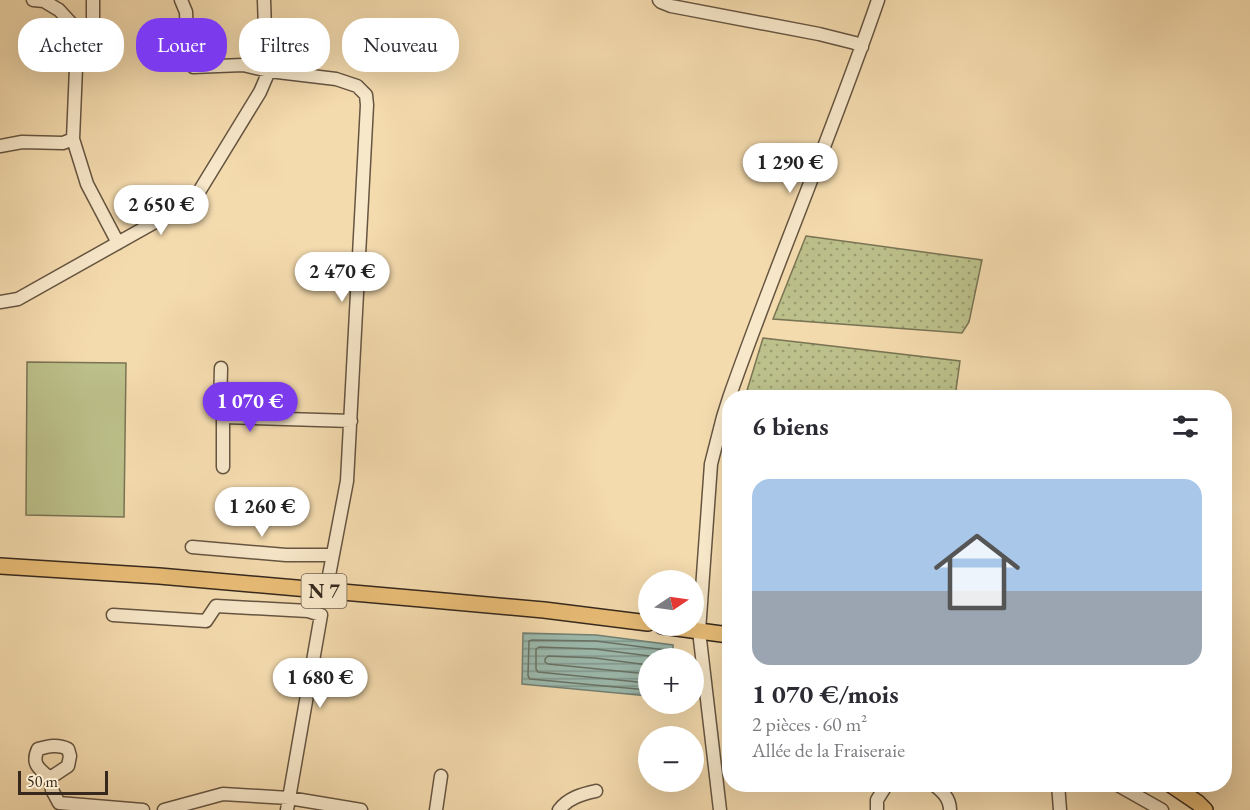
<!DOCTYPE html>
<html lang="fr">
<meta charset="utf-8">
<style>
body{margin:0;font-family:"EB Garamond",serif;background:#f2f2f3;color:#2b2b33;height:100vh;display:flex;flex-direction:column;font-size:22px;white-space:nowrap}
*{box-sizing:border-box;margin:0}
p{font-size:20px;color:#7c7c81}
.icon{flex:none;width:33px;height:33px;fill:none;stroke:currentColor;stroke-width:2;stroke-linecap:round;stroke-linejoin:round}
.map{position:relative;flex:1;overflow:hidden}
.side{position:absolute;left:722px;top:390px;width:510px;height:402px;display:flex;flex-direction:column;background:#fff;border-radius:24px;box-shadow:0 6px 24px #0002}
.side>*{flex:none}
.banner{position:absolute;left:18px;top:18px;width:570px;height:54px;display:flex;gap:12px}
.needle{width:39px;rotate:77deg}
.buttons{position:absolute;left:638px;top:570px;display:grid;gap:12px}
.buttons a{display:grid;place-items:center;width:66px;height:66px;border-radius:50%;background:#fff;box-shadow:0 6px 24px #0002;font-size:30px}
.scale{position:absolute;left:18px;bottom:15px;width:90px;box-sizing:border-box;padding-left:6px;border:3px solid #36281d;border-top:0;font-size:16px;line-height:21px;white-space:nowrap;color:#36281d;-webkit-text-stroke:4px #f8e8ca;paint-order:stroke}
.price{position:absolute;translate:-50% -51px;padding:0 14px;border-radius:21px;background:#fff;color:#222;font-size:20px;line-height:39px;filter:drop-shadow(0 2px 3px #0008)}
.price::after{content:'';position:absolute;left:50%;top:36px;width:18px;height:14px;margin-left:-9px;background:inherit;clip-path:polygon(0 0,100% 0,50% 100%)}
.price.current{background:#7c3aed;color:#fff}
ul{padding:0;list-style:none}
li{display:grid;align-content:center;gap:12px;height:318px;padding:0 30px}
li+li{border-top:2px solid #e1e1e2}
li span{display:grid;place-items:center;height:186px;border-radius:18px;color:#555}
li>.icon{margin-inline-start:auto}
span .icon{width:108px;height:108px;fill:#fffc;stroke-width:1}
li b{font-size:26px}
h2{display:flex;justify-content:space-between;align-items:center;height:72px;padding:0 30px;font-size:26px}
.tag{padding:0 21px;border-radius:24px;background:#fff;box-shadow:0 6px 24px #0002;font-size:21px;line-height:54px}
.tag.current{background:#7c3aed;color:#fff}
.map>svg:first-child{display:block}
.grass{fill:url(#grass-dots);stroke:#797454;stroke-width:1.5}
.park{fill:#bcc08a;stroke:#797454;stroke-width:1.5}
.water{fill:url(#water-rules);stroke:#738075;stroke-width:1.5}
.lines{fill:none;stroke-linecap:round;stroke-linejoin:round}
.shore{stroke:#697266;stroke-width:1.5}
.minor-casing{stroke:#665541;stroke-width:15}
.major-casing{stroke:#36281d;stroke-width:18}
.minor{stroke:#f8e8ca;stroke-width:12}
.major{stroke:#eabe77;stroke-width:15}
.labels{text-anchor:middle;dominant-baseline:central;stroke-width:5;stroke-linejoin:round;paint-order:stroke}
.shield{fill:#f8e8ca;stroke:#706251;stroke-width:1.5}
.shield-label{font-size:20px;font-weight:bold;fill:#36281d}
</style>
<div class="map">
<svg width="1250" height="810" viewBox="0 0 1250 810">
<defs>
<pattern id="grass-dots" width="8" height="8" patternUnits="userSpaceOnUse" patternTransform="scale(1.5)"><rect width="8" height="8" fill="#bcc08a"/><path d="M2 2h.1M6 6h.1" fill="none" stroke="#9a9c70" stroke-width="1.8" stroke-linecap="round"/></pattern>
<pattern id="water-rules" width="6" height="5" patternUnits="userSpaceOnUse" patternTransform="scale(1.5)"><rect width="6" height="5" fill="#9cbbaf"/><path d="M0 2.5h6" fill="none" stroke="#80988e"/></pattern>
</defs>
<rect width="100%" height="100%" fill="#f4dbae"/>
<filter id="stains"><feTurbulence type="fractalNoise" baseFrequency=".00333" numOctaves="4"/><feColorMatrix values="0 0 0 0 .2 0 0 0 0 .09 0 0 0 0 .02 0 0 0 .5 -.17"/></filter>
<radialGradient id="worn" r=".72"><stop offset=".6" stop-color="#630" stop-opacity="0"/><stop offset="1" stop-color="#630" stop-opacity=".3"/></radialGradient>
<path class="grass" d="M806,236L982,260L969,322L962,333L773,319Z
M763,338L960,361L955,397H745Z"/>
<path class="park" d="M27,362L126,363L124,517L26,515Z"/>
<path class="water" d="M523,633L596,635L673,645V658H648V696L522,684Z"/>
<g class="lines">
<path class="shore" d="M648,665L595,658L548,656L545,659V662L548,664L648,674
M648,683L538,672L536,669V649L539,647L595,649L657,657L660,658
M648,690L530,679L528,676L529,641L532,640L596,641L665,650L667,652V658"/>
<defs>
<path id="minor" d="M33,0L44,1L59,10L71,23L77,44L73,139L87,184L118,243
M181,0L186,12L188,61L193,67L243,65L269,71L336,79L357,86L366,95L367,105L347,481L326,591
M659,0L661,2L671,6L819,34L855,43L862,47
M76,56H93V0
M0,146L22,142L63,143L73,139
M0,302L18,299L164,217L197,195L260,92L269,71L266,59L264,0
M221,368L220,409L223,417L351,421
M729,398C776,264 832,134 878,0
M223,417V467
M192,547L286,555H332
M113,615L206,621L216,606L308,611L321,615L287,810
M50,778L68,766L70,756L68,749C58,744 49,746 38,749C31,764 39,769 50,778L52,790L59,803L143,810
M933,784C942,791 950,798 950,810
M1058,784L1060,810
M1116,784L1162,810
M164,810L223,794L289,798L361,810
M436,810L441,776
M559,810C568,798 582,794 596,791
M720,810L699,631L711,464L723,417L729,398
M877,810V800L887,784"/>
<path id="major" d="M0,566L159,576L433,600L544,610L648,623
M662,626L729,635
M1170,784L1198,803L1205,810"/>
</defs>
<use href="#minor" class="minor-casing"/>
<use href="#major" class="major-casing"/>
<use href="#minor" class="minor"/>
<use href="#major" class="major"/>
</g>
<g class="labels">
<rect class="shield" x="301.5" y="574" width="45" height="34" rx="4.5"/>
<g class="shield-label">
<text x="324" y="591">N 7</text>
</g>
</g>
<rect width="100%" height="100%" filter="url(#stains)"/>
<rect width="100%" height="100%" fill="url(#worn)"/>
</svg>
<div class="buttons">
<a><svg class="needle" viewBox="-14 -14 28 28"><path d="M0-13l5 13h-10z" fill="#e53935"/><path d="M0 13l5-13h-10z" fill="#7c7c81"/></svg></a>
<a>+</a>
<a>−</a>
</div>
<div class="scale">50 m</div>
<b class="price" style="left:790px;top:194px">1 290 €</b>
<b class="price" style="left:161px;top:236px">2 650 €</b>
<b class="price" style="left:342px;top:303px">2 470 €</b>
<b class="price current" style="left:250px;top:433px">1 070 €</b>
<b class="price" style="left:262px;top:538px">1 260 €</b>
<b class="price" style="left:320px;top:709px">1 680 €</b>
<div class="banner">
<a class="tag">Acheter</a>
<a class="tag current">Louer</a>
<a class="tag">Filtres</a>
<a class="tag">Nouveau</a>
</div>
<section class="side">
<h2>6 biens<svg class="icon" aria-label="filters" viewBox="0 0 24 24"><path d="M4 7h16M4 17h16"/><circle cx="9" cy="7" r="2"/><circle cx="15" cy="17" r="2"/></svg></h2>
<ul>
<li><span style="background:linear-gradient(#a9c7e8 60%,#9aa5b1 0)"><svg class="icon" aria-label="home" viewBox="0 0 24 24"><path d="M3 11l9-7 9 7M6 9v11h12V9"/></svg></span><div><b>1 070 €/mois</b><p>2 pièces · 60 m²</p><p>Allée de la Fraiseraie</p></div></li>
</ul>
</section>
</div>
